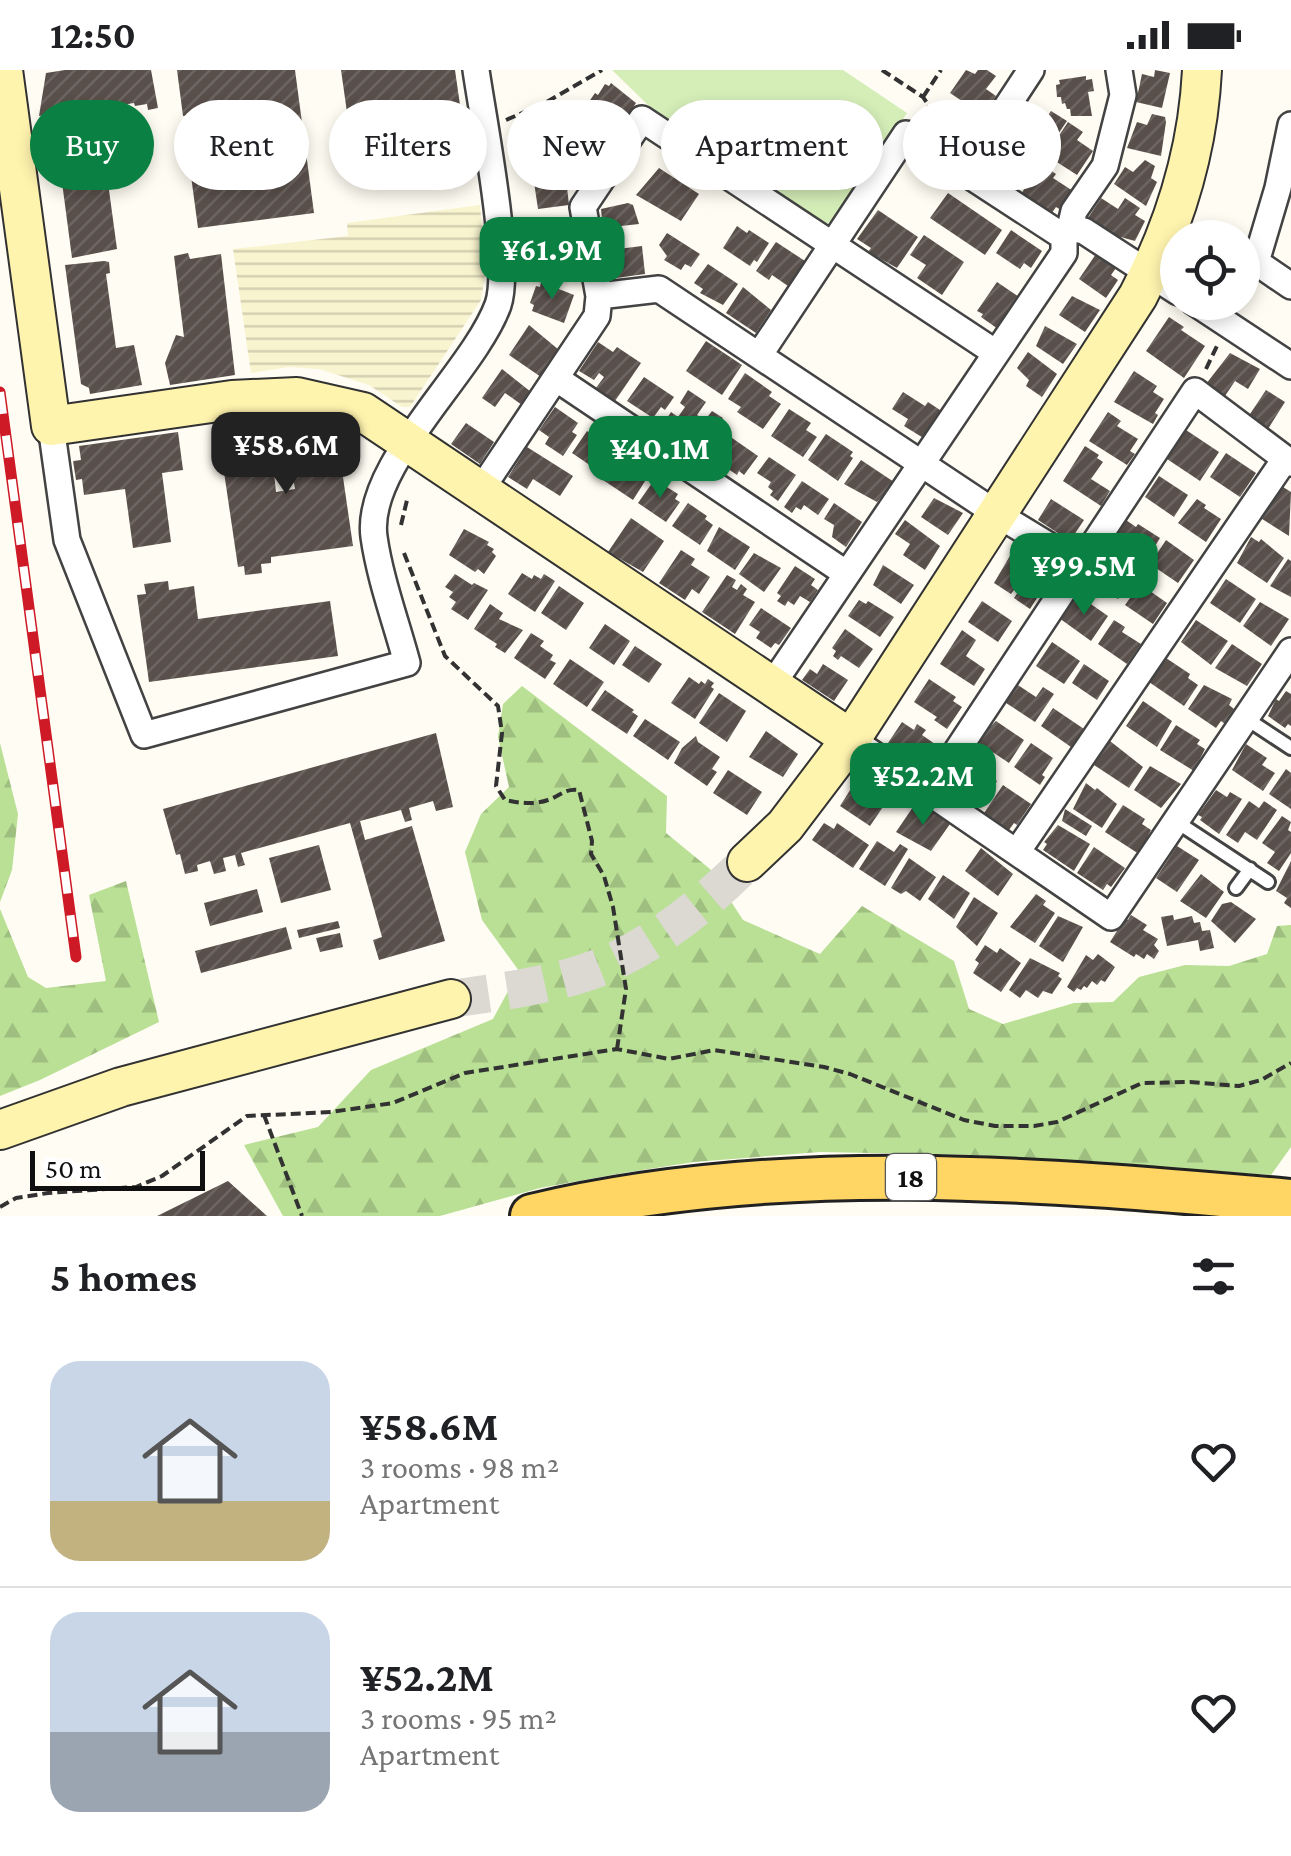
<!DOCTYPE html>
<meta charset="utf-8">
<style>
body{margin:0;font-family:"Crimson Pro",serif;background:#f2f2f2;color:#202124;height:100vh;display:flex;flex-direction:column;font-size:38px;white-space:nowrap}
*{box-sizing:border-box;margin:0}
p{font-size:32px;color:#757577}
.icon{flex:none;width:55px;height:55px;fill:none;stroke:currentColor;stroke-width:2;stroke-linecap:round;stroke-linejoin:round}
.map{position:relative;height:1146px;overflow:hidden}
.panel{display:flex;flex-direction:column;background:#fff;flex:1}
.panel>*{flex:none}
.hud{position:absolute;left:30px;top:30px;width:1232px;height:90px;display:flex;gap:20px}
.fabs{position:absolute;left:1160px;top:150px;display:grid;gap:20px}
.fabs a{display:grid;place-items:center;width:100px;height:100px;border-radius:50%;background:#fff;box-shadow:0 5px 15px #0003;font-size:50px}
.scale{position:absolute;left:30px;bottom:25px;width:175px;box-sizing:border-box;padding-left:10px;border:5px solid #101010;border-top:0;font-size:28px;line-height:35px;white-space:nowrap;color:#101010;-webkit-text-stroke:8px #fff;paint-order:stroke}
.price{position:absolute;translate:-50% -85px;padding:0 22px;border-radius:20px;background:#0b8043;color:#fff;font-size:32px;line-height:65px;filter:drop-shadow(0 2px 5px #0008)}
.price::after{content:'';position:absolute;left:50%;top:60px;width:30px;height:22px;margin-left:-15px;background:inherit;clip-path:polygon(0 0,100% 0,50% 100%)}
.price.selected{background:#222;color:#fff}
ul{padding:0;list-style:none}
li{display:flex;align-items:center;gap:30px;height:250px;padding:0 50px}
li+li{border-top:2px solid #e0e0e0}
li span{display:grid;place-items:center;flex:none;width:280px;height:200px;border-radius:30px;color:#555}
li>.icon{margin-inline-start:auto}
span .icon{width:120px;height:120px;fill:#fffc;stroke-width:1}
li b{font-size:42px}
h2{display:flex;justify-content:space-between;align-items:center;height:120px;padding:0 50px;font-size:42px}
.pill{padding:0 35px;border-radius:45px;background:#fff;box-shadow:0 5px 15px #0003;font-size:35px;line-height:90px}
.pill.selected{background:#0b8043;color:#fff}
.status{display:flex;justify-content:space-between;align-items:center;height:70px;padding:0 50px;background:#fff;direction:ltr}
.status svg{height:28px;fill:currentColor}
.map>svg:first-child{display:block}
.farmland{fill:url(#farmland-rules)}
.forest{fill:url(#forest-firs)}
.park{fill:#d5eeb8}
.building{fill:url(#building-hatch);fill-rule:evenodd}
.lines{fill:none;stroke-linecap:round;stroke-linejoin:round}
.secondary-tunnel{stroke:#dbd9d1;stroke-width:38;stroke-dasharray:38 19;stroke-linecap:butt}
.lane-casing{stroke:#434343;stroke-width:18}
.street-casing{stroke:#434343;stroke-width:30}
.secondary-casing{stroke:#323232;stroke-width:42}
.primary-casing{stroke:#212121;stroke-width:48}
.path{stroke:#323232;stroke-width:4;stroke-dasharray:10 5;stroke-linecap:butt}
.lane{stroke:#fff;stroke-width:12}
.street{stroke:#fff;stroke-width:25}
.secondary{stroke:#fff4ae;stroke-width:38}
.primary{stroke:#ffd663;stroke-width:42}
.rail-casing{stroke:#ce1a26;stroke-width:11}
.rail{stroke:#fff;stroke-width:8;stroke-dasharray:22;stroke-linecap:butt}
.labels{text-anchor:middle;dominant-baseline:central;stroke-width:10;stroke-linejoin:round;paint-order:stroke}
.shield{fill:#fff;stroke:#585858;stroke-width:2.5}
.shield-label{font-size:28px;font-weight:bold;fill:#101010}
</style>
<div class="status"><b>12:50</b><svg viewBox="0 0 49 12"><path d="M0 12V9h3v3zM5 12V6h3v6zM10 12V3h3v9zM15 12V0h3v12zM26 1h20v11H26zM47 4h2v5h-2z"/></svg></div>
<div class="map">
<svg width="1291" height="1146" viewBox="0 0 1291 1146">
<defs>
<pattern id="farmland-rules" width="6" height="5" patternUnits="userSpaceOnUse" patternTransform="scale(2.5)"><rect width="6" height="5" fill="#f8f4cf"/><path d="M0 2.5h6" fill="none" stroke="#d4d0b1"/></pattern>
<pattern id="forest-firs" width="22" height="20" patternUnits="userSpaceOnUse" patternTransform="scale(2.5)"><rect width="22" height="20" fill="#b9e095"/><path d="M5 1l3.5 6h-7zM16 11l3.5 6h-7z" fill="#9ebf7f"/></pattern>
<pattern id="building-hatch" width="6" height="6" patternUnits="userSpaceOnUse" patternTransform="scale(2.5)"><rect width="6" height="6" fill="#5a504b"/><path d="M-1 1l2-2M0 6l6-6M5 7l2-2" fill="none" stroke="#6d6561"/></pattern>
</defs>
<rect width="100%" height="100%" fill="#fffcf3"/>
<path class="farmland" d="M480,135L486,199L481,230L410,337H402L369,315L319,299L289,297L251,303L233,179L348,166L347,153Z"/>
<path class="forest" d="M522,616L667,726L666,763L710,799L743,850L820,884L862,836L954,891L969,939L1003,954L1074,933L1113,932L1139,907L1185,895L1229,896L1267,884L1277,856L1291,855V1077L1271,1105L975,1085L820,1082L694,1092L617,1104L540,1118L440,1146H283L244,1075L318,1057L371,1000L493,949L519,901L482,850L465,782L481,744L509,717L498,667L503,634Z
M0,673L18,744L12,800L0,832Z
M126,811L159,952L40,1010L0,1026V839L28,907L46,918L106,911L89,825Z"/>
<path class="park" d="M612,0H843L907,43L836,150L822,155L652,39Z"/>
<path class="building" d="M65,0H151L158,38L148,40L147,34L135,36L134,33L98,39L117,179L72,188L53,44L39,46L46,3Z
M177,0H295L314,143L198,158L189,91L243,85L237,39L183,46Z
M341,0H455L469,98L357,113ZM423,30L429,76L419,77V73L388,81L381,35Z
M966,0L975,4L978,0H987L996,6L986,19L996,26L983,45L950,23Z
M1155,0L1170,3L1162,38L1136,32L1142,4L1154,7Z
M1086,6V10L1092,9L1094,21L1088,22L1092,46H1071L1070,39H1067L1065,33L1062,34L1061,27H1057L1056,15L1060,14L1059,10Z
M611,13L636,33L621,57L603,45L599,51L586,42L589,38L586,36L595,23L598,25L605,14L609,16Z
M954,33L971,44L964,54L971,58L967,64L970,66L956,83L926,59L942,35L949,40Z
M1027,37L1032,41L1034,38L1047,47L1051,41L1067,51L1047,80L1011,60Z
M1152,44L1165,47L1166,52L1161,86L1127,78L1137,52L1147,55Z
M1068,52L1083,62L1077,70L1093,81L1077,105L1049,87L1053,81L1050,79Z
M573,59L603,79L588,102L558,82Z
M1026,74L1043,85L1025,114L1022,112L1019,117L1008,111L1006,114L989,103L992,98L988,96L1000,76L1019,85Z
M1145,90L1155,96L1151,108L1157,112L1146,136L1114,114L1125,97L1133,102Z
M1041,94L1056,104L1053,108L1073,121L1061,140L1056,137L1051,144L1021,124Z
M659,98L699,124L681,151L636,125Z
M566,108L569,135L538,139L534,112Z
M948,123L1002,160L985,185L930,148Z
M1101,128L1118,139L1125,128L1140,138L1135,145L1145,151L1135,171L1117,166L1088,148Z
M628,133L633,135L639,154L603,158L601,139Z
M878,140L918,167L897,198L868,182L871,178L857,169Z
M560,147L562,165L572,164L575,189L536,194L530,152Z
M737,156L747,163L749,160L769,173L757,192L754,190L750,196L723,178Z
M1011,160L1042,181L1031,198L1024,193L1020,199L996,183Z
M667,163L700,184L691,197L685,194L681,200L664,190L667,186L659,175Z
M924,165L964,192L942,225L917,208L926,195L910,185Z
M776,172L805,191L788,216L772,205L769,210L756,201Z
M642,176L645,204L609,209L607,186L619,185L618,179Z
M188,183L190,189L221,184L235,305L170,315L165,293L176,265L184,267L174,186Z
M1096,184L1116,198L1111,205L1118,210L1106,228L1079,209Z
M104,191L109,192L110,203L106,204L116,278L134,275L142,315L90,324L89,318L81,314L65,195Z
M708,194L738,214L723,235L700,223L703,219L694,213Z
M541,212L574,225L564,253L532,241L534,235L530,233L536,216L540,217Z
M997,212L1019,227L998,259L981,247L983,244L977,241Z
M743,217L771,240L756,263L726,243Z
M1072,226L1100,240L1085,262L1059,245Z
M1169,247L1184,257L1181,260L1205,276L1184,308L1146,281Z
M529,255L559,280L541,307L509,285Z
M1045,256L1077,274L1063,294L1036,276Z
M706,271L742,295L722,325L686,301Z
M598,272L613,282L617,277L641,293L615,331L596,318L604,307L599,303L594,310L579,301Z
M1028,282L1057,304L1042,327L1026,316L1029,310L1017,298Z
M1230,283L1260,299L1248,319L1235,311L1225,326L1206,314Z
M502,299L531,322L522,335L505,323L495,337L482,328Z
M1134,301L1157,316L1153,322L1164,329L1155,343L1158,345L1153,354L1114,332Z
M745,303L772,322L769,326L781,334L763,359L737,342L741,337L728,329Z
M644,307L674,327L665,340L661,337L653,348L627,331Z
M688,320L706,332L697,345L705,350L712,341L723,348L710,368L691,355L679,372L660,359L671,342L678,347L685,337L680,333Z
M1266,320L1285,332L1268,359L1250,344Z
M903,322L925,336L928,332L943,342L925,369L904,356L908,349L892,339Z
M555,337L578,353L572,362L577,365L563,386L545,374L549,367L539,360Z
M789,339L811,353L806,360L817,367L803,387L771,366Z
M1108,342L1121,351L1117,356L1138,369L1130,381L1135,384L1127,395L1089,371Z
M466,353L494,372L480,394L451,374Z
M336,359L353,476L271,487V493L261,494L262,503L245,505L244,496L238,497L220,375ZM292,400L295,419L276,422L274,403Z
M1186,360L1219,382L1200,411L1167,389Z
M587,361L608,375L604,381L611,385L600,402L572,383Z
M722,361L758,386L744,405L739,401L737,405L706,384Z
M178,362L183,400L162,403L171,472L133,478L125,419L84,425L82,409L76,410L73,391L81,390L79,376Z
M826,364L853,382L850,386L853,388L838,411L808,390Z
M1085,376L1099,385L1097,388L1103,392L1091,409L1110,421L1101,436L1063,411Z
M527,377L573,406L560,426L533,409L527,419L508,407Z
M1226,383L1256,403L1240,427L1210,407Z
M769,387L796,405L778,431L770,425L773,421L768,417L771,412L757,403Z
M618,388L647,408L633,430L603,410Z
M861,390L894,412L877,432L844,414Z
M1159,406L1188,425L1174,447L1145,427Z
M802,411L829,429L818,445L804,435L801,440L796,437L792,443L784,437Z
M652,413L659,418L662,414L678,424L675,429L680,432L666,452L638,433Z
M1283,417L1291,422L1289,466L1259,447L1276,421L1279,423Z
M934,428L963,443L948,465L921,447Z
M1051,429L1084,450L1070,471L1038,450Z
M1197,429L1206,435L1204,438L1221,449L1206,472L1178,453Z
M688,433L707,446L705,449L713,455L700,475L672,456Z
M834,433L862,452L846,477L832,467L834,455L824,449Z
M631,448L664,471L643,502L608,482Z
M905,450L940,476L925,500L903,485L910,474L895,464Z
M1126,450L1136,457L1138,454L1160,468L1147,489L1114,468Z
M719,457L750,477L735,500L707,481Z
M464,459L489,472L487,475L494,479L492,482L496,486L484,504L478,499L475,502L449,485Z
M1251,467L1259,472L1261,469L1284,488L1267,513L1237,493Z
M1166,470L1194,490L1178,513L1150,494Z
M1014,479L1033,492L1036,488L1048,497L1036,518L1022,509L1011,524L994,513Z
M681,480L695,489L691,495L710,507L699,524L692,519L685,530L659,513Z
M754,483L781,498L764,522L739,504Z
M1103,489L1121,497V501L1132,509L1118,529L1089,510Z
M1288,489L1291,491V527L1270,516Z
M883,495L914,515L901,534L873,515Z
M795,496L815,509L811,515L818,520L810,532L800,526L794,535L788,531L785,536L777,531L781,526L777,523Z
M522,503L532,509L534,505L541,509L544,504L555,511L535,542L508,524Z
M455,504L472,515L474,513L488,520L468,550L451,539L456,532L449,527L453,522L445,517Z
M727,505L736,510L732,517L737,520L741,514L747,519L743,525L755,532L735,564L702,542Z
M1226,509L1256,529L1240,553L1210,533Z
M168,511L169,520L194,516L198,549L330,531L338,586L149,612L137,525L146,524L144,514Z
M1140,514L1167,533L1153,554L1125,535Z
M1023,515L1039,525L1030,539L1014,528Z
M559,516L584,533L566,560L541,543Z
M1073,527L1083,534L1085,530L1108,546L1091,571L1059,548Z
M859,530L866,534L868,531L894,547L880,567L848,546Z
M982,531L1012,551L998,572L968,552Z
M1260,532L1289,549L1271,576L1243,556Z
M490,534L503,543L499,549L523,560L505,583L495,577L497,574L474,559Z
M761,538L791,558L779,575L775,573L771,578L756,568L760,562L749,555Z
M1114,550L1125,557L1122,562L1141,574L1127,594L1098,574Z
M1196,550L1228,571L1211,595L1181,572Z
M605,554L630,571L614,595L589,578Z
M845,559L873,579L859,598L841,586L838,590L833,586L836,581L832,578Z
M962,560L976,570L966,586L985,599L974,616L940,594Z
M531,563L544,571L540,576L553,585L550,590L556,593L545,609L514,588Z
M1052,572L1080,591L1064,614L1036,596Z
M1232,574L1262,594L1247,616L1215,598Z
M635,576L662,594L649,613L622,595Z
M1166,588L1190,604L1188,608L1198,615L1184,636L1149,612Z
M570,589L604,612L587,637L553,614Z
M823,594L848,610L834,631L802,610L810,599L817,604Z
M1084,594L1109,611L1097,630L1072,613Z
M689,607L699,614L701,611L705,614L708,609L714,613L711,617L714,619L695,649L671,633Z
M929,609L956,627L953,631L962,637L947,659L934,650L937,647L914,632Z
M1015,613L1036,627L1043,617L1054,624L1035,652L1003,631Z
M1204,615L1232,629L1229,635L1234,639L1225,654L1221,651L1216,658L1188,639Z
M605,620L634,640L632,642L638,646L627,664L591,640Z
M1286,621L1291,624V656L1288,654L1285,658L1268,646L1276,629L1279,631Z
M719,623L746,641L727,672L699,653Z
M1143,631L1172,651L1157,677L1126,656Z
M1053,638L1084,659L1071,677L1041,656Z
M645,649L680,672L668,690L633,666Z
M996,651L1024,670L1009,693L976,671L984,658L987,660Z
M902,652L914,660L917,654L926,660L922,665L935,674L921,695L888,673Z
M1176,655L1200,670L1197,674L1205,679L1194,701L1160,680Z
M766,661L798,684L783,707L749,687Z
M436,663L453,737L436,741L433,731L409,738L412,750L405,752L401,740L360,751L365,770L412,756L445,871L379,890L373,870L382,867L350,753L241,783L245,795L238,797L235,785L223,788L226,801L214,804L210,791L197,795L198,801L185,804L180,784L176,785L163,739Z
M696,666L698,672L720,687L712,699L717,702L707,716L674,693L682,678Z
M1110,671L1143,697L1129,718L1094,695Z
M1031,673L1053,688L1042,705L1045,707L1040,715L1014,697Z
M1246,674L1267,688L1262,695L1275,703L1263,721L1232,700Z
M963,693L997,711L981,738L949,717L953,711L950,709Z
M1150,696L1181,714L1161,738L1134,720Z
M1286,699L1291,703V739L1269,724Z
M728,700L762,722L747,745L713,723Z
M859,713L887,731L870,756L840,736L854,714Z
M1086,713L1095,720L1097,718L1117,734L1102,758L1073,739Z
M1003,715L1031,734L1017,755L1014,753L1009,760L984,743Z
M1216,720L1227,727L1230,722L1242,729L1219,764L1200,750L1202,747L1198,745Z
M1249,731L1259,738L1264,731L1277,740L1257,770L1245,762L1238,773L1226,765Z
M1123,735L1145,749L1142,754L1151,760L1139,784L1105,762Z
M913,737L924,744L931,741L950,754L931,781L896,762Z
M1065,739L1092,756L1086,766L1062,751Z
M1282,746L1291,752L1288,760L1291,762V783L1279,801L1267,793L1275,782L1262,773Z
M824,753L834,759L837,753L869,775L853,798L812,770Z
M1058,755L1090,774L1074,801L1043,780L1047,774L1044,772Z
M877,771L894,782L900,774L908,779L885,816L859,799Z
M319,775L331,820L281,833L269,788Z
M1177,776L1199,790L1177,822L1156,808Z
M1094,777L1125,798L1111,817L1107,814L1103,820L1077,803Z
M981,778L1013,804L998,826L965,801Z
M909,788L936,807L920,831L906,821L901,824L891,818Z
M1291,791V838L1284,833L1287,828L1276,821Z
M1201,804L1224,822L1206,848L1180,831Z
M943,805L970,823L954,849L928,829Z
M257,819L263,842L210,856L204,833Z
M1036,824L1046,831L1043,835L1055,843L1035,873L1010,857Z
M974,827L998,843L977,876L956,857Z
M1231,832L1256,849L1235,873L1211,851L1222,834Z
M1131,845L1147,855L1143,860L1158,869L1154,875L1159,881L1154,889L1147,884L1144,889L1136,884L1134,887L1110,872L1125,848L1128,850Z
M1173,845L1174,850L1192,846L1194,853L1200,852L1202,861L1210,860L1214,878L1200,881L1198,870L1167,876L1161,847Z
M1058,846L1083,857L1063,892L1039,876Z
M338,851L340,858L299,868L297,860Z
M286,857L292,879L201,903L195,881Z
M340,863L343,877L320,882L316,868Z
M985,875L997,883L1000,878L1021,893L1001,922L973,903L979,893L975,890Z
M1098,884L1115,897L1105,912L1101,910L1097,915L1092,911L1087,918L1084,916L1081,920L1077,918L1074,922L1067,917L1086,885L1093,890Z
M1030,888L1060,903L1058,906L1062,909L1052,924L1043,921L1038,928L1026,920L1020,928L1009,920Z
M228,1111L267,1146H157Z"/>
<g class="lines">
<path class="secondary-tunnel" d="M451,929C503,921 561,915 610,893C662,869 707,832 747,792"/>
<defs>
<path id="lane" d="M1247,649L1291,678
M1177,752L1268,812
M1236,818L1250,799"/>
<path id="street" d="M1291,55L1278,118L1256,192L1291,216
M964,102L1031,0
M1070,158L1084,161L1178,222
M1064,167L1070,158L1074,141L1105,96L1123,25L1119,0
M599,226L659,219L997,444L1079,494
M1194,232L1291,296
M760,284L906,64L1064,167V183L772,615
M557,309L847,504
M51,356L67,470L144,665L407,593C396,552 380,509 374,467C364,395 473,303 498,235C512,195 483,49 476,0
M480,421L597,246L599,226L583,137L642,49L996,283
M851,669L1111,847L1291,581
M929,723L1195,321L1291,393
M1017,782L1285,389"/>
<path id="secondary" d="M3,0L51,356L232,330L297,327L363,342L851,669
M747,792L785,756L851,669L1138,226C1175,155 1198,81 1202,0
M0,1060L121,1017L451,929"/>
<path id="primary" d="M532,1146C781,1086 1039,1109 1291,1131"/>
</defs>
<use href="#lane" class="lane-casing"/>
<use href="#street" class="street-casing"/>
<use href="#secondary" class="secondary-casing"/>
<use href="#primary" class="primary-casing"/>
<path class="path" d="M882,0L923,27L929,36L922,45
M923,27L941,0
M506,50L543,34L602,0
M1206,299L1217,276
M401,455L407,430
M404,483L445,586L498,636L502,663L496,716L505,730C519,733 534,735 548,730C560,726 565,718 579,720L592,771L591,784L604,806L613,837L626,919L617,979
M264,1045L302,1146
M0,1137L16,1128L48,1123L136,1117L162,1106L247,1046L331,1042L393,1033L465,1003L617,979L669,989L714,980L824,997L850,1004L964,1050L995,1056H1034L1057,1052L1142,1013L1190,1012L1239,1016L1261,1010L1291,993"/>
<use href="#lane" class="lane"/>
<use href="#street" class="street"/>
<use href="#secondary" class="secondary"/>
<use href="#primary" class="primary"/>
<defs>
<path id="rail" d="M0,322L76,887"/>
</defs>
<use href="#rail" class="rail-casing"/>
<use href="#rail" class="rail"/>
</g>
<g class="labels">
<rect class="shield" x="886" y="1084" width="50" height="46" rx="8"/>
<g class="shield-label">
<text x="911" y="1107">18</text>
</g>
</g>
</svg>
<div class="fabs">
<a><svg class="icon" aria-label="locate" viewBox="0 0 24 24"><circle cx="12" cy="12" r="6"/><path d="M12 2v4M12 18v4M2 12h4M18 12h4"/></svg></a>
</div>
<div class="scale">50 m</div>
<b class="price" style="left:552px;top:232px">¥61.9M</b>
<b class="price selected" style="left:286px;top:427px">¥58.6M</b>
<b class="price" style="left:660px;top:431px">¥40.1M</b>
<b class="price" style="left:1084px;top:548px">¥99.5M</b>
<b class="price" style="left:923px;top:758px">¥52.2M</b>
<div class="hud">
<a class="pill selected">Buy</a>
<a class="pill">Rent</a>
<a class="pill">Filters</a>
<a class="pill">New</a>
<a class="pill">Apartment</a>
<a class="pill">House</a>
</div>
</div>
<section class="panel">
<h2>5 homes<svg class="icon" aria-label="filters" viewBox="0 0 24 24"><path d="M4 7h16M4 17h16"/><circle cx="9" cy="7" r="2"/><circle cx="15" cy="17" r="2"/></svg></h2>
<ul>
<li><span style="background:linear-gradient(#c9d6e8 70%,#c2b280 0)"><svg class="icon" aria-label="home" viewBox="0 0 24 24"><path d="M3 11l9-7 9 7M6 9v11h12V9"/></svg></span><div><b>¥58.6M</b><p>3 rooms · 98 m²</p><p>Apartment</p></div><svg class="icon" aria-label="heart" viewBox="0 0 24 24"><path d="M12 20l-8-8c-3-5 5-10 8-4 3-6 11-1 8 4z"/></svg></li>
<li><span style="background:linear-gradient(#c9d6e8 60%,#9aa5b1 0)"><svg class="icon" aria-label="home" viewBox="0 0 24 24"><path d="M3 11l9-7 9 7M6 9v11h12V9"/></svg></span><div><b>¥52.2M</b><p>3 rooms · 95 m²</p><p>Apartment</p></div><svg class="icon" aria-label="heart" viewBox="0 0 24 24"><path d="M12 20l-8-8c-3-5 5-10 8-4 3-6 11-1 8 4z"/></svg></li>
</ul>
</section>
